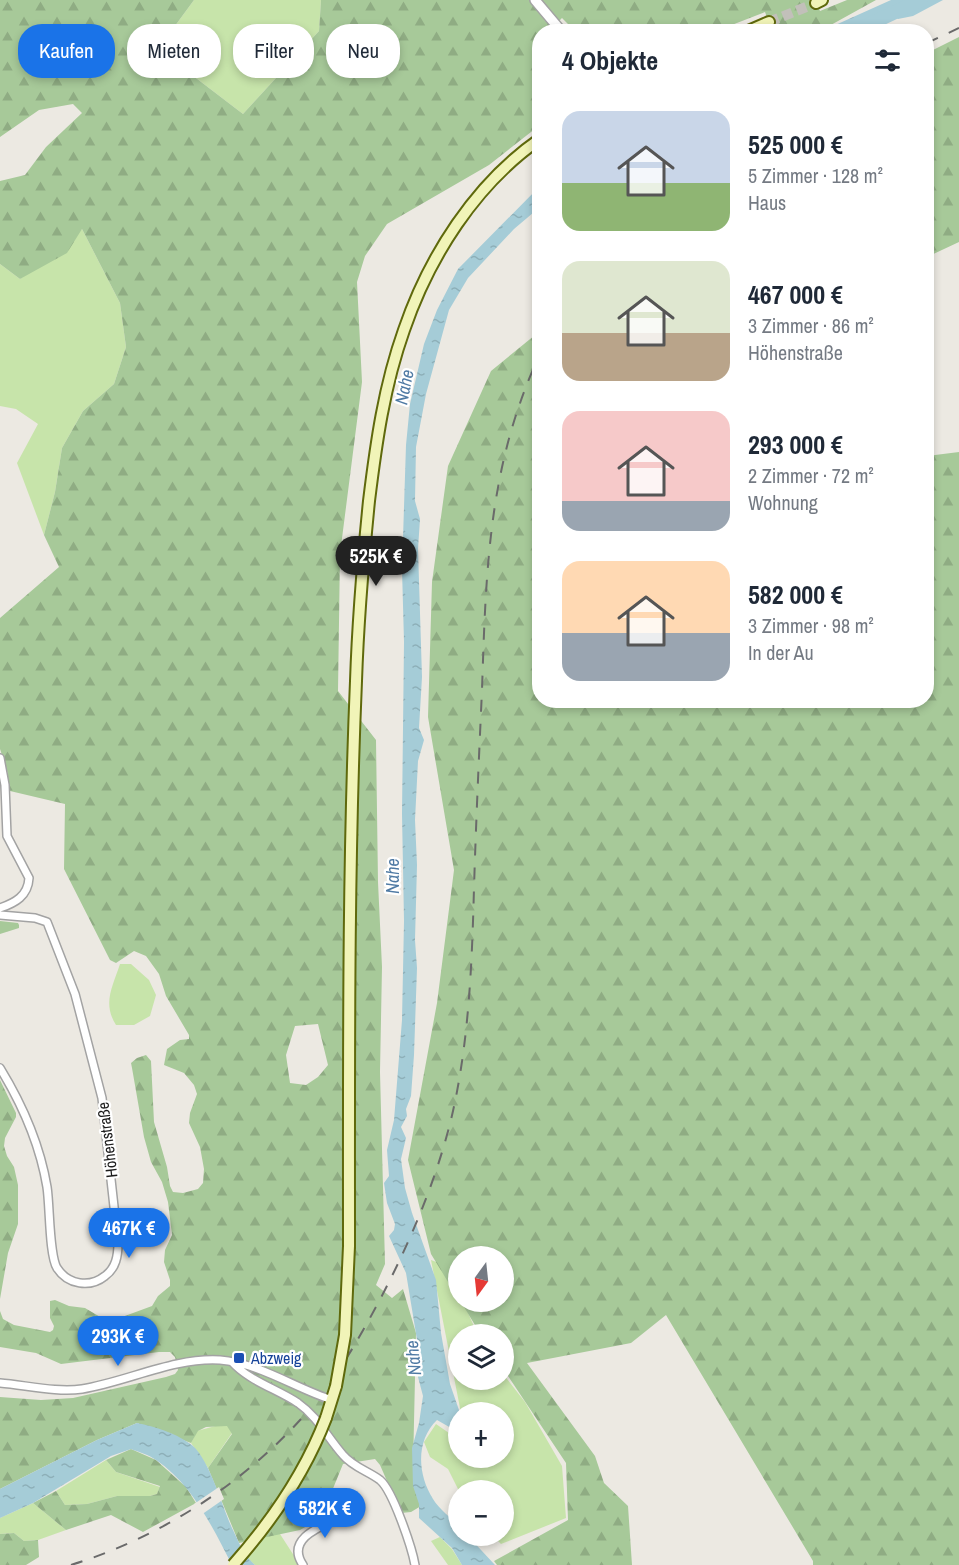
<!DOCTYPE html>
<html lang="de">
<meta charset="utf-8">
<style>
body{margin:0;font-family:"Archivo Narrow",sans-serif;background:#f6f6f7;color:#1f2937;height:100vh;display:flex;flex-direction:column;font-size:22px;white-space:nowrap}
*{box-sizing:border-box;margin:0}
p{font-size:20px;color:#747a83}
.icon{flex:none;width:33px;height:33px;fill:none;stroke:currentColor;stroke-width:2;stroke-linecap:round;stroke-linejoin:round}
.map{position:relative;flex:1;overflow:hidden}
.details{position:absolute;left:532px;top:24px;width:402px;height:684px;display:flex;flex-direction:column;background:#fff;border-radius:24px;box-shadow:0 3px 9px #0003}
.details>*{flex:none}
.banner{position:absolute;left:18px;top:24px;width:424px;height:54px;display:flex;gap:12px}
.needle{width:39px;rotate:195deg}
.tools{position:absolute;left:448px;top:1246px;display:grid;gap:12px}
.tools a{display:grid;place-items:center;width:66px;height:66px;border-radius:50%;background:#fff;box-shadow:0 3px 9px #0003;font-size:30px}
.price{position:absolute;translate:-50% -51px;padding:0 14px;border-radius:21px;background:#1a73e8;color:#fff;font-size:20px;line-height:39px;filter:drop-shadow(0 2px 3px #0008)}
.price::after{content:'';position:absolute;left:50%;top:36px;width:18px;height:14px;margin-left:-9px;background:inherit;clip-path:polygon(0 0,100% 0,50% 100%)}
.price.current{background:#222;color:#fff}
ul{padding:0;list-style:none}
li{display:flex;align-items:center;gap:18px;height:150px;padding:0 30px}
li span{display:grid;place-items:center;flex:none;width:168px;height:120px;border-radius:18px;color:#555}
li>.icon{margin-inline-start:auto}
span .icon{width:72px;height:72px;fill:#fffc;stroke-width:1}
li b{font-size:26px}
h2{display:flex;justify-content:space-between;align-items:center;height:72px;padding:0 30px;font-size:26px}
.tag{padding:0 21px;border-radius:24px;background:#fff;box-shadow:0 3px 9px #0003;font-size:21px;line-height:54px}
.tag.current{background:#1a73e8;color:#fff}
.map>svg:first-child{display:block}
.grass{fill:#c7e4aa}
.forest{fill:url(#forest-firs);fill-rule:evenodd}
.water{fill:url(#water-ripples)}
.pier{fill:#ece9e2}
.lines{fill:none;stroke-linecap:round;stroke-linejoin:round}
.river{stroke:#a5ccd7;stroke-width:14}
.secondary-tunnel{stroke:#c2c0ba;stroke-width:10;stroke-dasharray:10 5;stroke-linecap:butt}
.minor-casing{stroke:#a3a3a3;stroke-width:10}
.tertiary-casing{stroke:#a3a3a3;stroke-width:12}
.secondary-casing{stroke:#5f690c;stroke-width:14}
.minor{stroke:#fff;stroke-width:7}
.tertiary{stroke:#fff;stroke-width:9}
.secondary{stroke:#f1f4b8;stroke-width:10}
.rail{stroke:#6a6a6a;stroke-width:2;stroke-dasharray:12 12;stroke-linecap:butt}
.secondary-bridge-casing{stroke:#5f690c;stroke-width:14;stroke-linecap:butt}
.secondary-bridge{stroke:#f1f4b8;stroke-width:10}
.transit-dot{fill:#1a4fb4;stroke:#fff;stroke-width:2}
.labels{text-anchor:middle;dominant-baseline:central;stroke-width:4.5;stroke-linejoin:round;paint-order:stroke}
.street-label{font-size:16px;fill:#1c1c1c;stroke:#fff}
.transit-label{font-size:16px;fill:#164399;stroke:#fff;text-anchor:start}
.water-label{font-size:18px;font-style:italic;fill:#4f7aa4;stroke:#fff}
</style>
<div class="map">
<svg width="959" height="1565" viewBox="0 0 959 1565">
<defs>
<pattern id="forest-firs" width="22" height="20" patternUnits="userSpaceOnUse" patternTransform="scale(1.5)"><rect width="22" height="20" fill="#a7c999"/><path d="M5 1l3.5 6h-7zM16 11l3.5 6h-7z" fill="#8fac83"/></pattern>
<pattern id="water-ripples" width="26" height="14" patternUnits="userSpaceOnUse" patternTransform="scale(1.5)"><rect width="26" height="14" fill="#a5ccd7"/><path d="M2 4q2-2 4 0t4 0M15 11q2-2 4 0t4 0" fill="none" stroke="#8dafb8"/></pattern>
</defs>
<rect width="100%" height="100%" fill="#ece9e2"/>
<path class="grass" d="M194,0H321L319,31L243,114L158,49Z
M82,229L120,303L126,347L114,384L83,411L62,448L55,492L44,535L17,463L38,424L16,409L0,406V264L20,279Z
M120,964H131L149,980L156,995L150,1016L134,1025H116C102,1003 113,986 120,964Z
M431,1260L447,1266L459,1293V1302H463L478,1335H459V1380H504V1375L525,1402L562,1466L566,1518L501,1544L493,1536H504V1491H459L448,1469L430,1457L424,1442L436,1424L459,1440V1458H504V1413H461Z
M219,1425L228,1426L232,1433L208,1468L191,1443L197,1431Z
M106,1460L116,1472L160,1487L157,1494L150,1496H117L87,1504L65,1505L56,1491Z
M33,1503L66,1530L38,1540L24,1541L14,1533L0,1534V1518Z
M265,1521L280,1534L300,1565H255L245,1556Z
M440,1537L452,1549L462,1565H448L431,1541Z"/>
<path class="forest" d="M0,0H194L158,49L243,114L319,31L321,0H815L820,11L847,0H876L820,31H772L765,12L724,28L704,32L575,31L562,18L553,27L555,31L540,32V125L489,165L387,224L365,256L357,282L362,382L340,554L338,691L376,740L378,882L382,967L380,1072L385,1264L376,1285L392,1298L403,1289L416,1333L413,1467L421,1506L411,1512L401,1513L380,1465L375,1459L343,1464L321,1518L300,1530L239,1543L208,1468L232,1434L227,1426L206,1427L198,1431L191,1443L137,1423L97,1440L0,1489V1397L41,1400L73,1398L166,1377L175,1374L178,1370L175,1357L170,1352H159L61,1364L36,1353L0,1347V1311L3,1319L14,1325L50,1332L53,1330L54,1326L50,1318V1301L55,1300L69,1306L85,1308L102,1318L114,1320L152,1306L158,1296L170,1286V1280L164,1262L165,1250L172,1235L168,1202L162,1182L151,1162L144,1137L132,1068L131,1063L137,1058L146,1055L151,1061L154,1122L167,1167L170,1186L173,1192L183,1193L198,1189L203,1183L204,1169L200,1147L189,1123L190,1113L197,1094L194,1085L184,1073L164,1065L167,1049L180,1040L189,1039V1035L166,996L159,974L146,956L134,951L116,963L110,960L64,869L65,804L10,791L7,770L0,749V618L59,567L44,535L55,492L62,448L83,411L114,384L126,347L120,303L82,229L67,253L20,279L0,264V181L25,175L46,147L82,113L73,104L39,110L0,137ZM318,1024L328,1065L318,1077L306,1085L290,1083L286,1055L295,1026Z
M959,37V242L927,257V53Z
M540,331V700H927V456L959,452V1565H813V1561L666,1315L631,1343L527,1363L595,1456L604,1483L628,1506L632,1565H497L494,1561L568,1520L566,1463L504,1370V1335H481L461,1302H504V1257H459V1300L431,1254L408,1160L437,1003L454,870L428,717L432,582L448,466L491,371Z
M0,921L18,923L19,925V928L0,934Z
M0,1080L16,1113V1117L5,1138L4,1146L7,1156L14,1167L18,1185V1224L8,1253L0,1299Z
M131,1449L156,1460L186,1487L196,1503L143,1532L111,1515L66,1530L33,1503L56,1491L65,1505L87,1504L117,1496H150L157,1494L160,1486L116,1472L106,1460Z
M14,1533L24,1541L38,1540L39,1557L26,1565H0V1534Z"/>
<path class="water" d="M891,0H943L913,16L898,19L889,11L862,24L851,31H822Z
M540,186V207L514,229L468,278L449,310L426,394L416,447L415,501L420,519L418,549L422,677L419,728L424,740L418,761L415,820L417,865L415,940L417,968L414,1055L411,1096L406,1109L407,1116L401,1127L406,1138L401,1159L405,1188L412,1213L436,1280L441,1333L450,1384L460,1413L459,1437L451,1428L437,1420C416,1440 417,1474 433,1499C439,1509 451,1518 459,1526V1536H468L495,1565H462L452,1548L419,1518V1504L413,1486L412,1448L419,1423L423,1396L418,1377L421,1364L406,1273L389,1236L394,1230L395,1224L387,1203L384,1183L389,1176L387,1150L394,1120L402,1020L404,921L402,814L404,642L402,569L406,445L410,404L424,344L437,310L458,269Z
M137,1423C156,1427 173,1432 189,1443C209,1455 222,1508 233,1530C239,1543 244,1555 255,1565H232C213,1528 192,1484 156,1460C149,1455 139,1452 131,1449L111,1456L33,1503L0,1518V1489L97,1440Z"/>
<path class="pier" d="M219,1487L224,1499L201,1515L194,1504Z"/>
<g class="lines">
<path class="river" d="M853,32L921,0"/>
<path class="secondary-tunnel" d="M769,22L816,3"/>
<defs>
<path id="minor" d="M0,758L5,785L7,836L29,878C28,896 15,903 0,908
M0,915L35,918L47,922L75,994L102,1098L118,1243C118,1256 116,1268 105,1276C90,1288 68,1285 57,1268C49,1255 50,1206 47,1187C40,1145 22,1104 0,1068
M232,1362C249,1381 277,1389 298,1403C318,1417 327,1437 343,1455C353,1467 368,1471 380,1480C393,1491 412,1548 415,1565
M0,1383C25,1385 58,1393 82,1389C126,1382 175,1357 220,1360C259,1363 295,1388 332,1400
M303,1565C284,1537 325,1525 345,1515"/>
<path id="tertiary" d="M535,0L562,32"/>
<path id="secondary" d="M816,3L822,0
M746,32L769,22
M349,1246C349,1058 348,870 356,681C358,621 363,561 369,501C376,444 384,386 404,330C429,257 475,184 540,139
M326,1418L336,1386"/>
</defs>
<use href="#minor" class="minor-casing"/>
<use href="#tertiary" class="tertiary-casing"/>
<use href="#secondary" class="secondary-casing"/>
<use href="#minor" class="minor"/>
<use href="#tertiary" class="tertiary"/>
<use href="#secondary" class="secondary"/>
<path class="rail" d="M927,43L959,28
M346,1359C391,1286 434,1195 453,1111C469,1039 472,963 474,888C476,822 479,756 482,690C486,571 488,465 540,354
M71,1565C158,1538 239,1487 301,1419"/>
<defs>
<path id="secondary-bridge" d="M336,1386L345,1335L349,1246
M233,1565C272,1521 305,1473 326,1418"/>
</defs>
<use href="#secondary-bridge" class="secondary-bridge-casing"/>
<use href="#secondary-bridge" class="secondary-bridge"/>
</g>
<rect class="transit-dot" x="233" y="1352" width="12" height="12" rx="3"/>
<g class="labels">
<g class="street-label">
<text transform="translate(107 1140) rotate(-97)">Höhenstraße</text>
</g>
<g class="transit-label">
<text x="251" y="1358">Abzweig</text>
</g>
<g class="water-label">
<text transform="translate(404 387) rotate(-79)">Nahe</text>
<text transform="translate(392 876) rotate(-90)">Nahe</text>
<text transform="translate(413 1358) rotate(-96)">Nahe</text>
</g>
</g>
</svg>
<div class="tools">
<a><svg class="needle" viewBox="-14 -14 28 28"><path d="M0-13l5 13h-10z" fill="#e53935"/><path d="M0 13l5-13h-10z" fill="#747a83"/></svg></a>
<a><svg class="icon" aria-label="layers" viewBox="0 0 24 24"><path d="M12 4l9 5-9 5-9-5zM3 14l9 5 9-5"/></svg></a>
<a>+</a>
<a>−</a>
</div>
<b class="price current" style="left:376px;top:587px">525K €</b>
<b class="price" style="left:129px;top:1259px">467K €</b>
<b class="price" style="left:118px;top:1367px">293K €</b>
<b class="price" style="left:325px;top:1539px">582K €</b>
<div class="banner">
<a class="tag current">Kaufen</a>
<a class="tag">Mieten</a>
<a class="tag">Filter</a>
<a class="tag">Neu</a>
</div>
<section class="details">
<h2>4 Objekte<svg class="icon" aria-label="filters" viewBox="0 0 24 24"><path d="M4 7h16M4 17h16"/><circle cx="9" cy="7" r="2"/><circle cx="15" cy="17" r="2"/></svg></h2>
<ul>
<li><span style="background:linear-gradient(#c9d6e8 60%,#8fb573 0)"><svg class="icon" aria-label="home" viewBox="0 0 24 24"><path d="M3 11l9-7 9 7M6 9v11h12V9"/></svg></span><div><b>525 000 €</b><p>5 Zimmer · 128 m²</p><p>Haus</p></div></li>
<li><span style="background:linear-gradient(#dfe7d0 60%,#b9a48a 0)"><svg class="icon" aria-label="home" viewBox="0 0 24 24"><path d="M3 11l9-7 9 7M6 9v11h12V9"/></svg></span><div><b>467 000 €</b><p>3 Zimmer · 86 m²</p><p>Höhenstraße</p></div></li>
<li><span style="background:linear-gradient(#f6c9c9 75%,#9aa5b1 0)"><svg class="icon" aria-label="home" viewBox="0 0 24 24"><path d="M3 11l9-7 9 7M6 9v11h12V9"/></svg></span><div><b>293 000 €</b><p>2 Zimmer · 72 m²</p><p>Wohnung</p></div></li>
<li><span style="background:linear-gradient(#ffd9b3 60%,#9aa5b1 0)"><svg class="icon" aria-label="home" viewBox="0 0 24 24"><path d="M3 11l9-7 9 7M6 9v11h12V9"/></svg></span><div><b>582 000 €</b><p>3 Zimmer · 98 m²</p><p>In der Au</p></div></li>
</ul>
</section>
</div>
